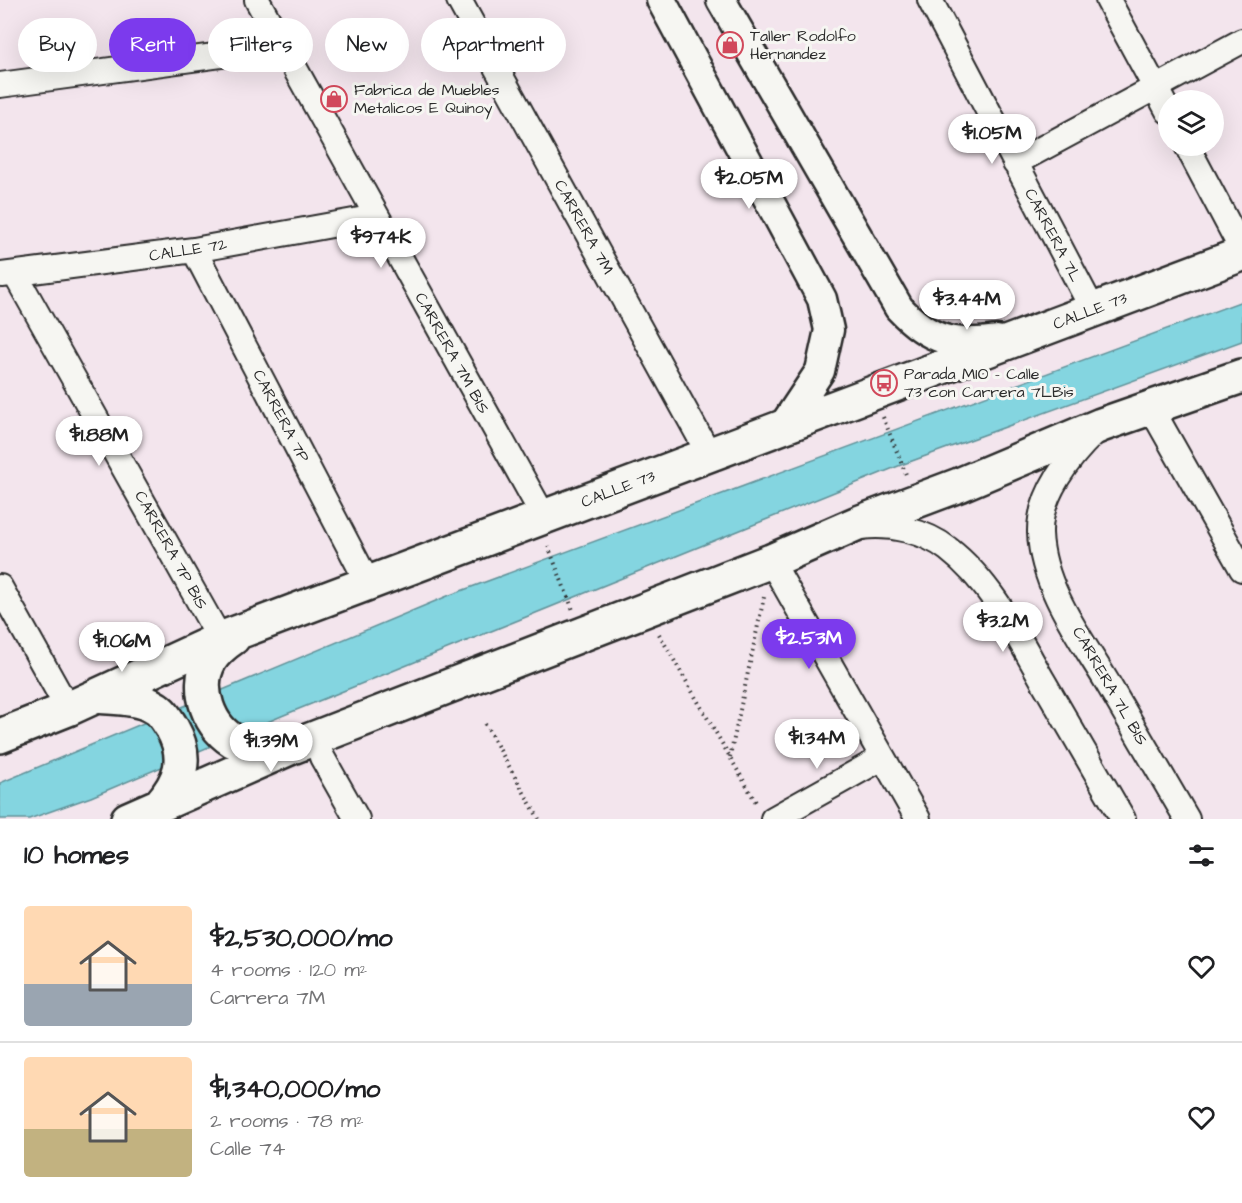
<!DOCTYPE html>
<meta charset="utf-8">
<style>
body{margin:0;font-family:"Architects Daughter",sans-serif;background:#f6f6f6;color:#202124;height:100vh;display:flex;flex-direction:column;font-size:22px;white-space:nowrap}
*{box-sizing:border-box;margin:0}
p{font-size:20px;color:#757577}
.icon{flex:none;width:33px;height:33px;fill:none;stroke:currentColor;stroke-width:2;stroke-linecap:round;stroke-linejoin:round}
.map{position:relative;height:819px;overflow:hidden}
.panel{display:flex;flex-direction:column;background:#fff;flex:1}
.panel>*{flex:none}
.guide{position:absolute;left:18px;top:18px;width:600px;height:54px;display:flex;gap:12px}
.fabs{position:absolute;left:1158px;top:90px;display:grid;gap:12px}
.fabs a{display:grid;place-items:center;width:66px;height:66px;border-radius:50%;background:#fff;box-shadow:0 6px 24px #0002;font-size:30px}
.price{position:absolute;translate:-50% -51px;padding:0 14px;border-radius:21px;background:#fff;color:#222;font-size:20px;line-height:39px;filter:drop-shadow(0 2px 3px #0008)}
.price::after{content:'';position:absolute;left:50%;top:36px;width:18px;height:14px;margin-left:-9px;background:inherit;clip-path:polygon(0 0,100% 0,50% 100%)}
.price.on{background:#7c3aed;color:#fff}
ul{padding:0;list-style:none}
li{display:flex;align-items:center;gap:18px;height:150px;padding:0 24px}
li+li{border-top:2px solid #e0e0e0}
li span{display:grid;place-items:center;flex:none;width:168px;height:120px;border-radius:6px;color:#555}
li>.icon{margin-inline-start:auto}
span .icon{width:72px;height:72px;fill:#fffc;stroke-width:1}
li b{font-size:26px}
h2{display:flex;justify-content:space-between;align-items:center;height:72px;padding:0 24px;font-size:26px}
.tag{padding:0 21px;border-radius:27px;background:#fff;box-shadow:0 6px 24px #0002;font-size:21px;line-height:54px}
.tag.on{background:#7c3aed;color:#fff}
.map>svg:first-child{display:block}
.water{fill:#84d5e0;stroke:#609198;stroke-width:1.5}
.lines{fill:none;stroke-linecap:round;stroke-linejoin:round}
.minor-casing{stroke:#2b2b2b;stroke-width:28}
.tertiary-casing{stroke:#2b2b2b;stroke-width:33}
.secondary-casing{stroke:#2b2b2b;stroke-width:38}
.path{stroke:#2b2b2b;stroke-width:4;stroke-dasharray:1.5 4.5;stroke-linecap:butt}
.minor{stroke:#f6f6f2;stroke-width:24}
.tertiary{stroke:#f6f6f2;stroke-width:28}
.secondary{stroke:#f6f6f2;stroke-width:33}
.labels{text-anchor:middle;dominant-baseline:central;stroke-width:6;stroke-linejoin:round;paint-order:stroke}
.poi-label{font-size:16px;fill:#2b2b2b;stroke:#f6f6f2;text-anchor:start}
.street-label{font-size:16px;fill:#2b2b2b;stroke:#f6f6f2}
</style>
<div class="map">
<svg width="1242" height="819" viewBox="0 0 1242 819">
<rect width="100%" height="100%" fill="#f3e5ed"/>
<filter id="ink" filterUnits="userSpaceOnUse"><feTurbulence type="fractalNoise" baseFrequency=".0167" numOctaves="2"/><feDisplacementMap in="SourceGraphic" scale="12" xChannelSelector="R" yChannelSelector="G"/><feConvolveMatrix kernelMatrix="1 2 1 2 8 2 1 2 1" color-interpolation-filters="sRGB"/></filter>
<g filter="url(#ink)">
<path class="water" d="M1242,301V341L901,465L284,715L91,797L29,819H0V783L450,595Z"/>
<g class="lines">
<defs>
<path id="minor" d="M257,0L544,517
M459,0L709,454
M930,0L1093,310
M1108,0L1168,111
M0,85L281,47
M1187,146L1242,250
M1015,163L1242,41
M194,250L368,583
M15,274L220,639
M2,275L194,250L376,217
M1151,408L1242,569
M1095,432C1069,457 1039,495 1040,533C1042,587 1080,637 1107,682C1133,727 1160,773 1187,819
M861,527C890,523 925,531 948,549C991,582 1017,635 1043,681C1070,727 1096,773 1123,819
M771,561L918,819
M0,587L68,709
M316,739L322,757L357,819
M773,819L882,758"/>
<path id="tertiary" d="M661,0L822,299L829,330L820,371L784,425
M721,0L899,308C930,341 953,346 997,340"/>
<path id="secondary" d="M233,638C224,644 216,651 210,660C194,688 209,730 238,743C253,750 268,746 284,747
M96,696C114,698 138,697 154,707C162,711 167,720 172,728C189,758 181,781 159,806
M0,736L68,709L220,639L1242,254
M128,819L292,747L771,561L858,523L959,485L1101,425L1242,376"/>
</defs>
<use href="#minor" class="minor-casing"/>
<use href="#tertiary" class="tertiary-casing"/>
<use href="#secondary" class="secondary-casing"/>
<path class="path" d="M883,417L907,477
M548,546L573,610
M659,634L757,804
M485,724L539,819
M730,757L764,597"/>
<use href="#minor" class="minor"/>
<use href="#tertiary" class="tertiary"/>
<use href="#secondary" class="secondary"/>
</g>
</g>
<defs>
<symbol id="shop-ring" viewBox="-11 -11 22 22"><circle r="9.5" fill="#f6f6f2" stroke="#d1495b" stroke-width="1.5"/><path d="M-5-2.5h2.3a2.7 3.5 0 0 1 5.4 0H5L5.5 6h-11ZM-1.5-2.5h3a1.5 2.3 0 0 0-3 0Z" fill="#d1495b"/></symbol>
<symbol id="bus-ring" viewBox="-11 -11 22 22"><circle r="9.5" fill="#f6f6f2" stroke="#d1495b" stroke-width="1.5"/><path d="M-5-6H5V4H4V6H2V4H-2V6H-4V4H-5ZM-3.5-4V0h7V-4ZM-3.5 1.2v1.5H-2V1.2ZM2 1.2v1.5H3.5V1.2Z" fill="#d1495b"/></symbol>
</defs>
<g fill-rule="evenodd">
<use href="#shop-ring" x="715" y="30" width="30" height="30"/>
<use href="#shop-ring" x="319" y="84" width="30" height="30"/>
<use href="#bus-ring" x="869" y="368" width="30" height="30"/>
</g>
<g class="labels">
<g class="poi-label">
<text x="750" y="36">Taller Rodolfo<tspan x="750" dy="18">Hernandez</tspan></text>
<text x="354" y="90">Fabrica de Muebles<tspan x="354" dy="18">Metalicos E Quinoy</tspan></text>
<text x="904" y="374">Parada MIO - Calle<tspan x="904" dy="18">73 con Carrera 7LBis</tspan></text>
</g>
<g class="street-label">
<text transform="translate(584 227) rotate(61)">CARRERA 7M</text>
<text transform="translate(1053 235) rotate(62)">CARRERA 7L</text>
<text transform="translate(188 250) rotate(-9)">CALLE 72</text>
<text transform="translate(1090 311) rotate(-21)">CALLE 73</text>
<text transform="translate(452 353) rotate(61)">CARRERA 7M BIS</text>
<text transform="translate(281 416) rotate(62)">CARRERA 7P</text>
<text transform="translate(618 489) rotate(-21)">CALLE 73</text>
<text transform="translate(171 550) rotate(61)">CARRERA 7P BIS</text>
<text transform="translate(1110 686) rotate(60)">CARRERA 7L BIS</text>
</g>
</g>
</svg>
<div class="fabs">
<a><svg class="icon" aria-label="layers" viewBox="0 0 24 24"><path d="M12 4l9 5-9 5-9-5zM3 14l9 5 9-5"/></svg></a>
</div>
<b class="price" style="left:992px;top:165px">$1.05M</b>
<b class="price" style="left:749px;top:210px">$2.05M</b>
<b class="price" style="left:381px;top:269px">$974K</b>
<b class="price" style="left:967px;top:331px">$3.44M</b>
<b class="price" style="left:99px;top:467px">$1.88M</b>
<b class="price" style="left:1003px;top:653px">$3.2M</b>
<b class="price on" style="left:809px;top:670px">$2.53M</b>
<b class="price" style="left:122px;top:673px">$1.06M</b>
<b class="price" style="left:817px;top:770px">$1.34M</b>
<b class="price" style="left:271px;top:773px">$1.39M</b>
<div class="guide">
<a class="tag">Buy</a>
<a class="tag on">Rent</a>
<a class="tag">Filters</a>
<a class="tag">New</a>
<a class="tag">Apartment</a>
</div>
</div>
<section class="panel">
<h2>10 homes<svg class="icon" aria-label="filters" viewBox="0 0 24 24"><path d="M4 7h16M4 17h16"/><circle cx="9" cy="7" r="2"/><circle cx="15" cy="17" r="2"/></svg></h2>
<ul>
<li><span style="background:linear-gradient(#ffd9b3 65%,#9aa5b1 0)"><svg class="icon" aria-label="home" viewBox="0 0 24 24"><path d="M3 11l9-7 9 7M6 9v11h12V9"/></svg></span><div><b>$2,530,000/mo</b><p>4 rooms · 120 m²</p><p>Carrera 7M</p></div><svg class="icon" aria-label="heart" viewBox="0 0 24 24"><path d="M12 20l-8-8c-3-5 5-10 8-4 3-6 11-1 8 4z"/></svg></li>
<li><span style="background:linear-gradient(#ffd9b3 60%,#c2b280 0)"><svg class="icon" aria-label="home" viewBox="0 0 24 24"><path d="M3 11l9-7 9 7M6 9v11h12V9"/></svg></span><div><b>$1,340,000/mo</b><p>2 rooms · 78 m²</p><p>Calle 74</p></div><svg class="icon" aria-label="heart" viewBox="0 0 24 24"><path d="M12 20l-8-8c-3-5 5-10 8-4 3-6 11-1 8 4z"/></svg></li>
</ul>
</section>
